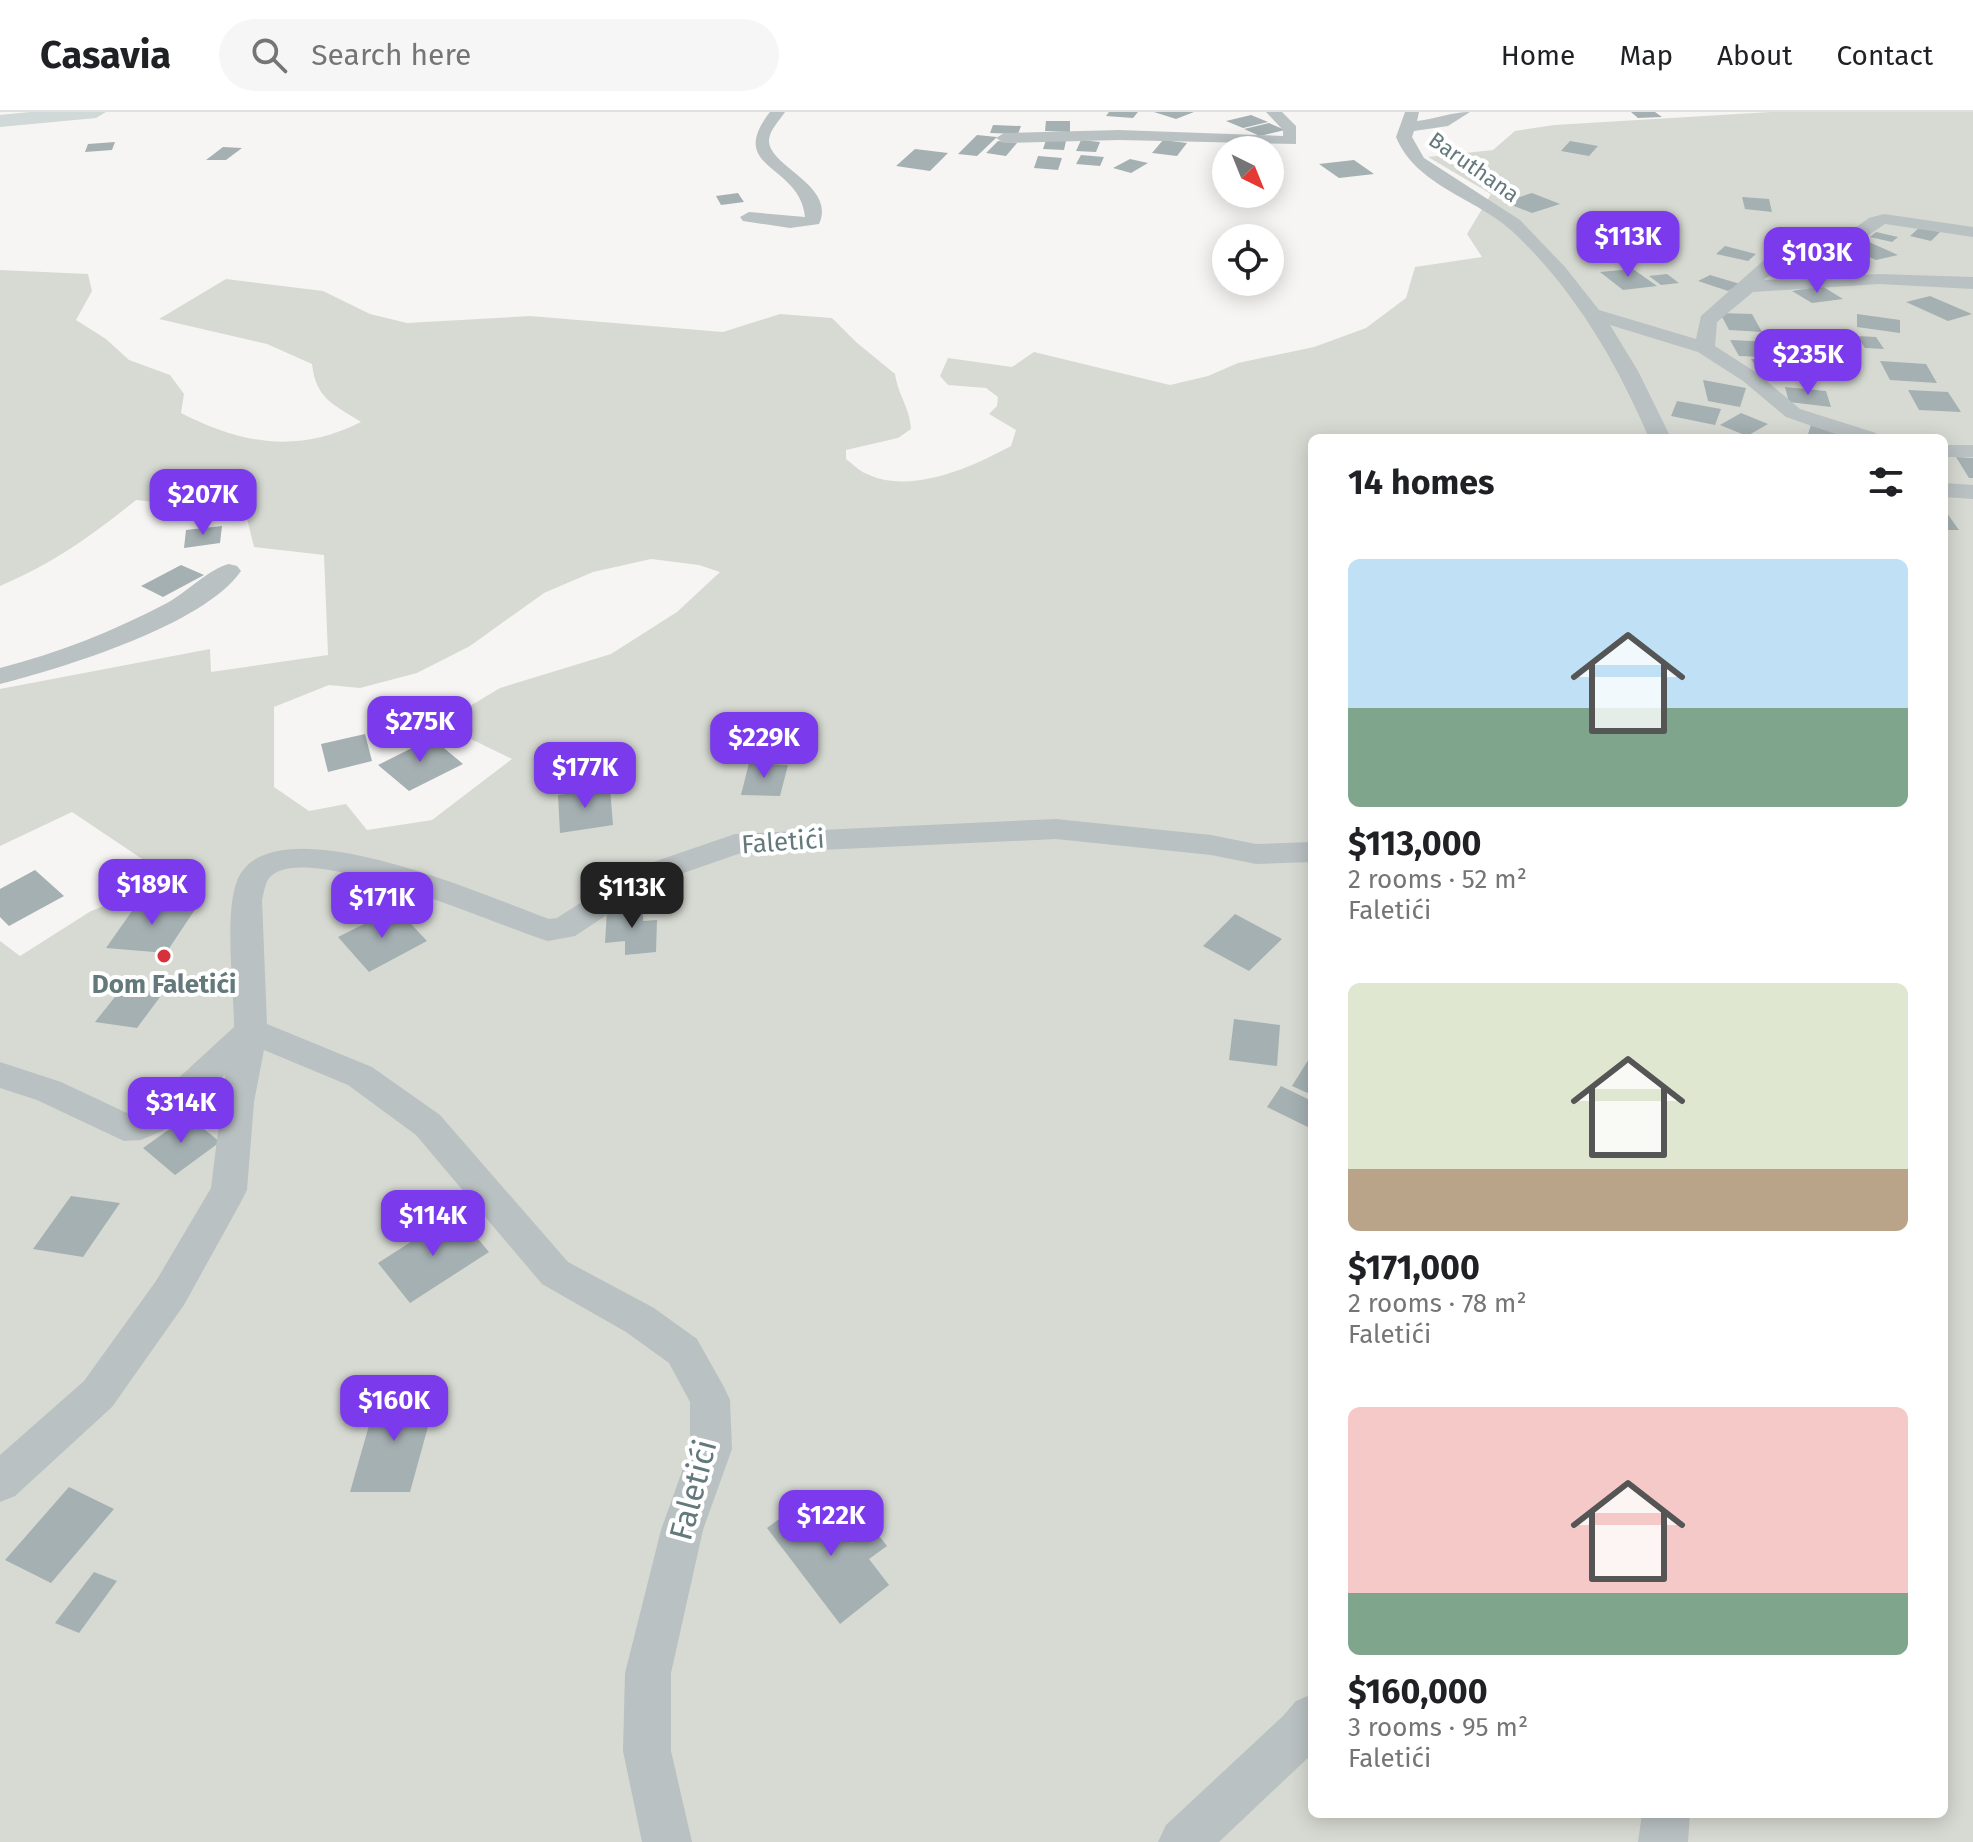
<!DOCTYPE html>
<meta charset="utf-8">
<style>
body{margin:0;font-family:"Fira Sans",sans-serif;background:#f6f6f6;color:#202124;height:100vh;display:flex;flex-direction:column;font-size:30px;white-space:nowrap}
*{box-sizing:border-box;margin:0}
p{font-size:26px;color:#757577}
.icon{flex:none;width:44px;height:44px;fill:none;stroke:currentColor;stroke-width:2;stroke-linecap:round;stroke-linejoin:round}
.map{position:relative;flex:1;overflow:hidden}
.panel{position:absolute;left:1308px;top:322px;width:640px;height:1384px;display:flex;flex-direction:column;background:#fff;border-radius:12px;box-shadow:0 4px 20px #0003}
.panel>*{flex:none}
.needle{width:52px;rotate:137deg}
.fabs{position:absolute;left:1212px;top:24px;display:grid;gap:16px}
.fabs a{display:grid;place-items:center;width:72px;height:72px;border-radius:50%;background:#fff;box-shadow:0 4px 20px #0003;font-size:40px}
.price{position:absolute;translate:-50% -68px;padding:0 18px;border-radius:16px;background:#7c3aed;color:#fff;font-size:26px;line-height:52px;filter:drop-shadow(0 2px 4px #0008)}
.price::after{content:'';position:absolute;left:50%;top:48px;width:24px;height:18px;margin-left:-12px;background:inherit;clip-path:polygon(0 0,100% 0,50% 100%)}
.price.active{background:#222;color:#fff}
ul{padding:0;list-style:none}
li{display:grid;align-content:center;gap:16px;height:424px;padding:0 40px}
li span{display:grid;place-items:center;height:248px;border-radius:12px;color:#555}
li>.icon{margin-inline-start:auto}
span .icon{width:144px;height:144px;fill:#fffc;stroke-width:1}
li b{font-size:34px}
h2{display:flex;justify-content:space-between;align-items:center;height:96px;padding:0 40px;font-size:34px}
header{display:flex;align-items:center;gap:48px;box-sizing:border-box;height:112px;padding:0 40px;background:#fff;border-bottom:2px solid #e0e0e0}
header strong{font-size:38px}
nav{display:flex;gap:44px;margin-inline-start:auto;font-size:28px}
.search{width:560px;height:72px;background:#f6f6f6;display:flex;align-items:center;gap:20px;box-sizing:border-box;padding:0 28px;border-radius:44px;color:#757577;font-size:30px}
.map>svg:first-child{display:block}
.green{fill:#d7dad2;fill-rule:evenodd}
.building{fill:#a5b0b2}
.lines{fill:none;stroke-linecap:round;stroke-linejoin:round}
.minor{fill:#bac1c2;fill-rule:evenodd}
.secondary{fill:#d1d8d8;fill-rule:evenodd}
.poi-dot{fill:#d7313b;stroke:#fff;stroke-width:3}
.labels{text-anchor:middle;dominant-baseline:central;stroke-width:8;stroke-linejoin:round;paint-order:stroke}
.far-street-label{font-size:22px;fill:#63797c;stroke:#fff}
.street-label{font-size:26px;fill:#63797c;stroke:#fff}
.poi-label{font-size:26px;font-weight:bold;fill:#63797c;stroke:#fff}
.near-street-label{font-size:32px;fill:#63797c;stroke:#fff}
</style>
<header>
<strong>Casavia</strong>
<div class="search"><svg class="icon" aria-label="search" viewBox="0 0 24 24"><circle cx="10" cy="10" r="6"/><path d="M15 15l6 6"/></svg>Search here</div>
<nav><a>Home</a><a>Map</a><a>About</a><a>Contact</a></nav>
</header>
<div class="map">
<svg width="1973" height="1730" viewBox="0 0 1973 1730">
<rect width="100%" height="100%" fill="#f6f5f3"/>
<path class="green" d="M1771,0H1973V1730H0V829L20,844L91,799L172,767L72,700L0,734V577L210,537L211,560L328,543L324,443L254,435L245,399L136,388C93,423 52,452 0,474V158L88,162L92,179L76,208L106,227L129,248L170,263L184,282L181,301C241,332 298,342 361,310C333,292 316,287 312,252L267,232L159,207L226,167L323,179L370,202L407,211L530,204L723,220L780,202L832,206L856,230L895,262C898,283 910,296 911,317L898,326L846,338V347C853,352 859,359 867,362C911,383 972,355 1011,334L1016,318L989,302L997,294L998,285L986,276L948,273L940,264L948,246L1012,255L1034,240L1170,273L1208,264L1238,251L1314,235L1366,216L1406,186L1415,155L1482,145L1467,122L1491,82L1428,45L1493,38L1515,19L1554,13ZM1312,326H1944V1702H1312ZM651,447L699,453L720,460L677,500L611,542L500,576L440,612L512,647L432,708L367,718L346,692L309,699L274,675V595L329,573L360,576L417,561L470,534L544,481L593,460Z"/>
<path class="building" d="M1109,0H1138L1133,6L1106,4Z
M1154,0H1194L1176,7Z
M1631,0H1655L1662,5L1638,6Z
M1251,3L1268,10L1243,16L1226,9Z
M1046,9H1070V20L1045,19Z
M1269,11L1285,18L1260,24L1244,17Z
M993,13L1021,14L1018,22L990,21Z
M977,23L997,25L977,44L958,42Z
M1046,28L1066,29L1064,38L1043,37Z
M1081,28L1100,30L1096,40L1076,39Z
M1163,28L1187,31L1177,44L1152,41Z
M998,29L1017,31L1006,44L986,41Z
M1570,29L1598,34L1589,44L1561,39Z
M115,30L112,38L85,40L88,32Z
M223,35L242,36L226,48H206Z
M915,37L948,41L930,59L896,54Z
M1081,43L1104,45L1100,54L1076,52Z
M1038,44L1062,46L1058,58L1034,56Z
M1130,47L1148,51L1131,61L1113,56Z
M1354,48L1374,62L1339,66L1319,52Z
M738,81L744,90L721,93L716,84Z
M1532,81L1560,92L1532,101L1504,90Z
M1742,85L1769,87L1772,100L1745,97Z
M1920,115L1940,120L1931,129L1910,124Z
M1876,120L1898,125L1892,130L1870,125Z
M1869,130L1898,143L1876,148L1848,135Z
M1725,134L1756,142L1748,149L1716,142Z
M1843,138L1859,147L1841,150L1824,141Z
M1786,149L1818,159L1799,169L1767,158Z
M1633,157L1657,174L1623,178L1600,160Z
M1667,162L1679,171L1661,173L1649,164Z
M1710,163L1740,172L1728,179L1698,169Z
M1822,174L1843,187L1812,191L1792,179Z
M1930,184L1972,202L1948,209L1906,190Z
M1720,201L1752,202L1762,220L1729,218Z
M1857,202L1900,208V221L1857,215Z
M1857,224L1876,225L1884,237L1865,236Z
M1730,228L1775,230L1785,246L1739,244Z
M1751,247L1789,248L1801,266L1762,265Z
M1880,249L1926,252L1937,271L1890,268Z
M1703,268L1746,276L1740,295L1708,289Z
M1785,275L1826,279L1831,295L1789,290Z
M1908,278L1948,280L1961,300L1919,298Z
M1677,289L1721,297L1715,313L1671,304Z
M1741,301L1768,312L1747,324L1720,313Z
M1811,313L1840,319L1838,326L1808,322Z
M1956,345L1973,346V366H1969Z
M1944,397L1959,418H1944Z
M222,414L220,431L184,436L186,418Z
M181,453L204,463L163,485L141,474Z
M365,622L372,649L328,660L321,632Z
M432,626L463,652L409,679L378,653Z
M749,651L788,653L780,684L741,683Z
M610,676L613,713L560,721L558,683Z
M35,758L64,784L9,814L0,805V777Z
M139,789L198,793L166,841L106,836Z
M643,794V809L657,808L656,840L625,843V829L605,831L607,798Z
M396,796L427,829L369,860L338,825Z
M1235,802L1282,827L1249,859L1203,834Z
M122,876L163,881L137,916L95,910Z
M1234,907L1280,913L1277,954L1229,948Z
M1312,942V983L1292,974Z
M1281,974L1312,989V1017L1267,995Z
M188,1004L220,1030L175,1063L143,1036Z
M71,1084L120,1091L83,1145L33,1137Z
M456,1101L489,1140L410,1191L378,1151Z
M378,1282H437L410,1380H350Z
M69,1375L114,1397L51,1471L5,1448Z
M813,1382L852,1431L872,1415L887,1434L869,1447L889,1473L840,1512L767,1416Z
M94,1460L117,1469L79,1521L55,1511Z"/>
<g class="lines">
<path class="minor" d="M770,0H785C780,8 770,17 769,28C767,54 837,73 819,112L790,116L743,109L740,105L749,100L805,105C800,51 725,58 770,0Z
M1266,0H1282L1296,14V32L1119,28L1004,31L996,26L1004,21L1119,18L1283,24V18Z
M1405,0H1419L1417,9C1436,7 1451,0 1470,0L1448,14L1414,19L1412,25L1424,46L1520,108L1565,155L1599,198L1696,227L1701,204L1763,149L1779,139L1841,126L1869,106L1884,102L1973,115V125L1885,112L1853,134L1791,147L1764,168L1879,162L1973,165V177L1879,172L1753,180L1717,210L1715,234L1757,261L1800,297L1876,321L1879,326H1847L1786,305L1743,269L1698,240L1610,213L1638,259L1671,326H1649C1616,249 1574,177 1512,119C1476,86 1416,74 1396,25Z
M1944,333H1973V345H1944Z
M1944,371L1973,373V387L1944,385Z
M229,452L237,454L241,459C204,513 63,556 0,572V556C58,541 114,519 167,491C186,481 210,456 229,452Z
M1056,707L1211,723L1256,732L1312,730V750L1256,752L1211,743L1056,727L738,742L655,771L575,824L548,829C500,815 307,727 270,765C265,770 264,781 262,788L267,912L372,955L440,1003L568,1150L654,1196L697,1227L724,1275L730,1288L732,1337L703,1418L671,1561V1639L692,1730H642L623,1639L625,1561L661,1418L690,1337V1290L669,1251L626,1220L542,1172L416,1023L348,973L264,938L254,990L247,1078L242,1088L184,1193L112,1295L15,1384L0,1390V1343L84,1269L156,1169L211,1076L225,963L171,1015L141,1028L124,1029L37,988L0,976V950L61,970L127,1001L147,995L234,915C234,877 224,802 237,769C270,686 492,787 549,807L557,806L633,757L735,722Z
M1312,1582V1642L1219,1730H1158L1166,1713L1283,1604L1296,1589Z
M1642,1702H1690L1688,1730H1638Z"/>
<path class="secondary" d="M30,0H106L96,6L0,15V3Z"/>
</g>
<circle class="poi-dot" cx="164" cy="844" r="8"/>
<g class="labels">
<g class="far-street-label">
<text transform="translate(1474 55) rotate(35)">Baruthana</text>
</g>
<g class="street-label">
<text transform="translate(783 730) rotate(-4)">Faletići</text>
</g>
<g class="poi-label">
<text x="164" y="872">Dom Faletići</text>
</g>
<g class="near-street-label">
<text transform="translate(693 1378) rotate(-75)">Faletići</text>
</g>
</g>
</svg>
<div class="fabs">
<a><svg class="needle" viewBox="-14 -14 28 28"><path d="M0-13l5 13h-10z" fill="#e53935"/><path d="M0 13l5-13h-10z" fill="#757577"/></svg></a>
<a><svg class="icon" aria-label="locate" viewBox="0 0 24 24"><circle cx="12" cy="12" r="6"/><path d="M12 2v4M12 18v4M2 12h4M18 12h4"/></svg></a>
</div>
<b class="price" style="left:1628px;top:167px">$113K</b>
<b class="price" style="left:1817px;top:183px">$103K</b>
<b class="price" style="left:1808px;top:285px">$235K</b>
<b class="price" style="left:203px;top:425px">$207K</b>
<b class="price" style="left:420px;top:652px">$275K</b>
<b class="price" style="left:764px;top:668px">$229K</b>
<b class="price" style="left:585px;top:698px">$177K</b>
<b class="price" style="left:152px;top:815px">$189K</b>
<b class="price active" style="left:632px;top:818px">$113K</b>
<b class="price" style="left:382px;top:828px">$171K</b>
<b class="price" style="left:181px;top:1033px">$314K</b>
<b class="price" style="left:433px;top:1146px">$114K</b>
<b class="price" style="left:394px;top:1331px">$160K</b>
<b class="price" style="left:831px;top:1446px">$122K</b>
<section class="panel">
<h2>14 homes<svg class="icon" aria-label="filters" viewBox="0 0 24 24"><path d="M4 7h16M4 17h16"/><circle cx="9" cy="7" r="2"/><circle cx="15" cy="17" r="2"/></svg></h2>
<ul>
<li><span style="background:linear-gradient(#bfe0f5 60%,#7fa58c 0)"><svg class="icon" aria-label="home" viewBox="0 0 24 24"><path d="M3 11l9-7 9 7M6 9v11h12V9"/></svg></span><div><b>$113,000</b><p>2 rooms · 52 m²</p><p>Faletići</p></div></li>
<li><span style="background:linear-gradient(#dfe7d0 75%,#b9a48a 0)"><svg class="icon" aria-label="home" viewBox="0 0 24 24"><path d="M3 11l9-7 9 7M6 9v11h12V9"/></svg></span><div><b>$171,000</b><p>2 rooms · 78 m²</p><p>Faletići</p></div></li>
<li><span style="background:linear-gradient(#f6c9c9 75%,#7fa58c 0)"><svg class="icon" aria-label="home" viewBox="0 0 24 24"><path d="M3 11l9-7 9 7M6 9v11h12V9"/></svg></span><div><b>$160,000</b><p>3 rooms · 95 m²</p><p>Faletići</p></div></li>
</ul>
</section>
</div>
